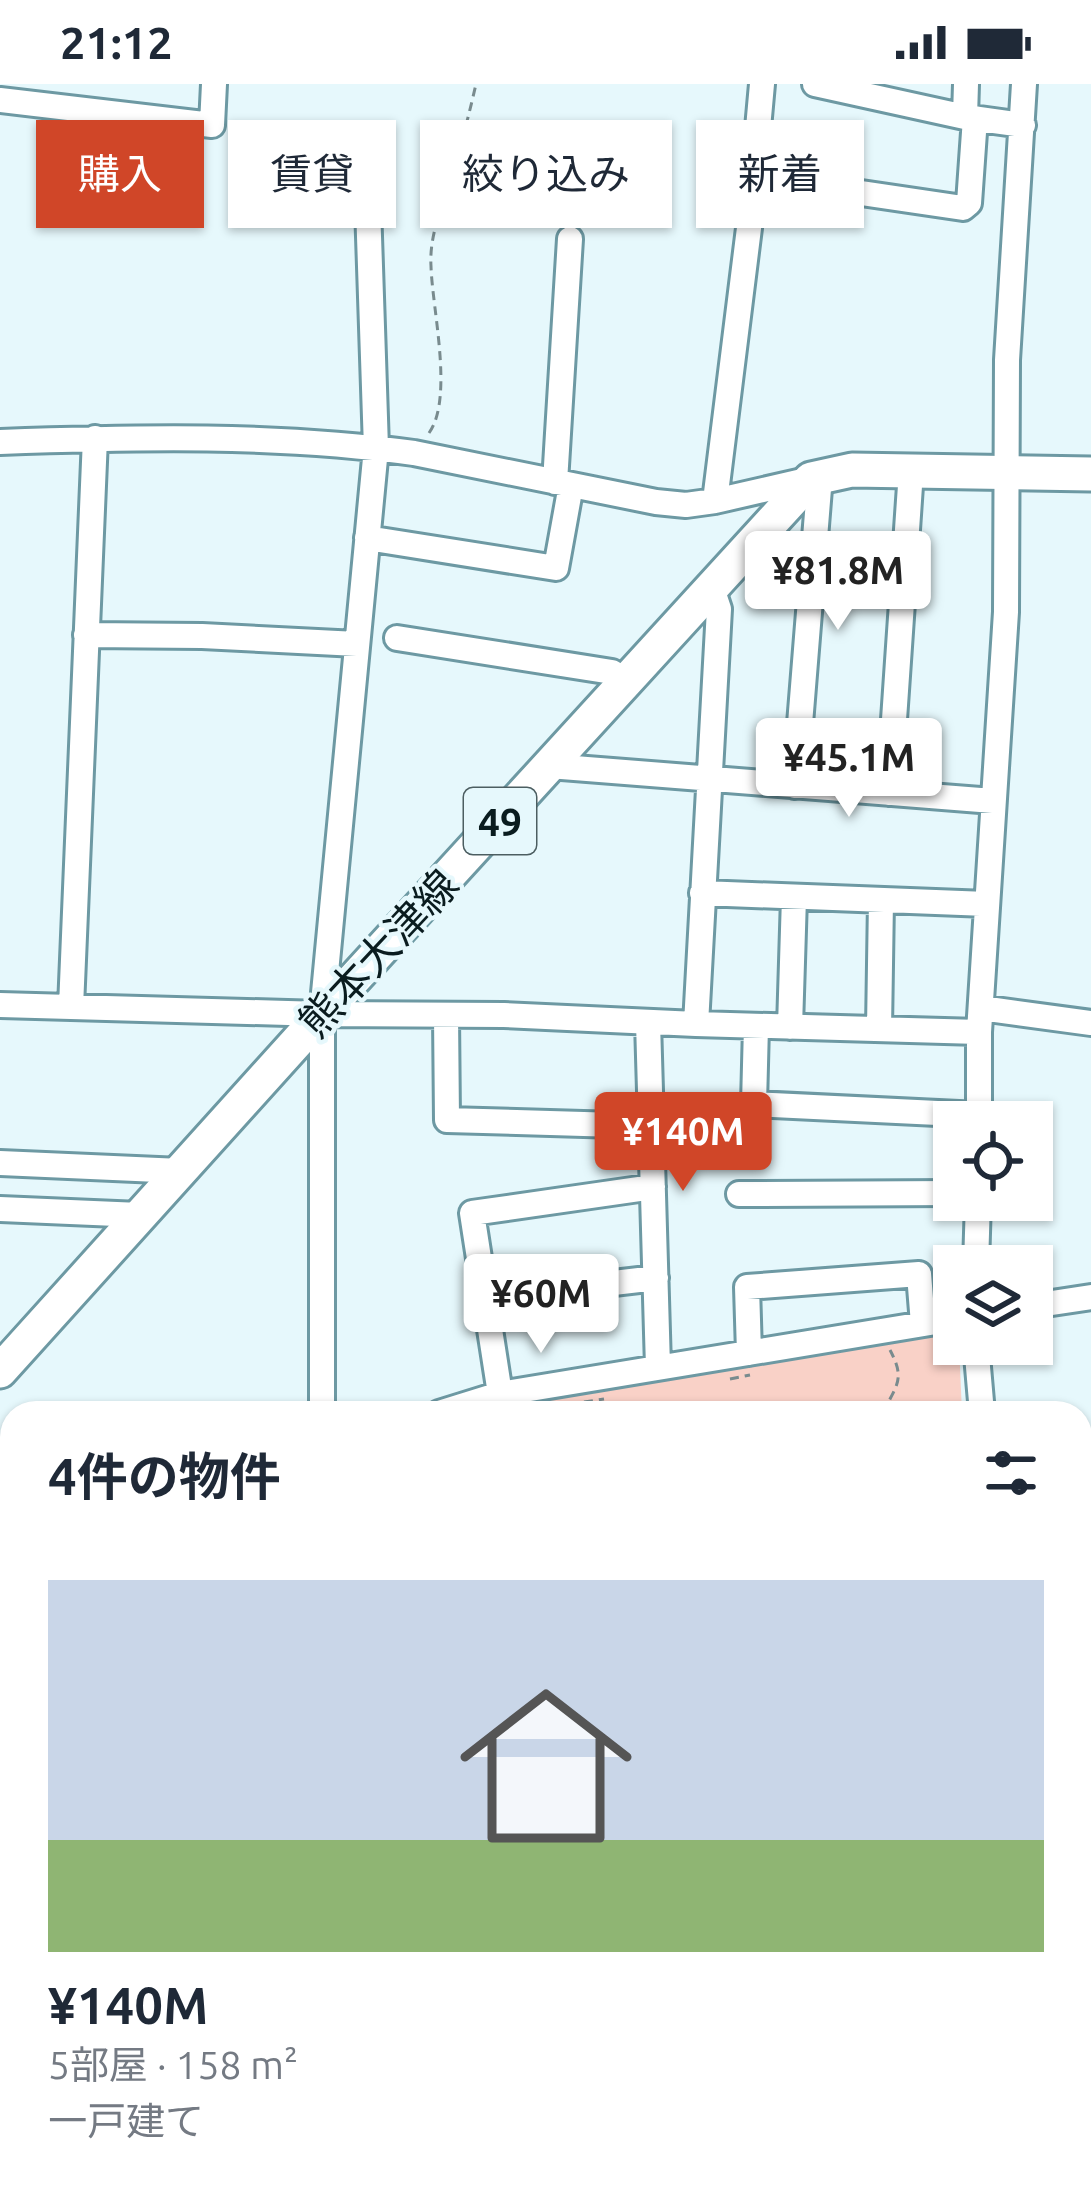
<!DOCTYPE html>
<html lang="ja">
<meta charset="utf-8">
<style>
body{margin:0;font-family:Ubuntu,"Noto Sans JP",sans-serif;background:#f2f2f3;color:#1f2937;height:100vh;display:flex;flex-direction:column;font-size:45px;white-space:nowrap}
*{box-sizing:border-box;margin:0}
p{font-size:39px;color:#747a83}
.icon{flex:none;width:66px;height:66px;fill:none;stroke:currentColor;stroke-width:2;stroke-linecap:round;stroke-linejoin:round}
.map{position:relative;flex:1;overflow:hidden}
.side{position:absolute;left:0px;top:1317px;width:1092px;height:804px;display:flex;flex-direction:column;background:#fff;border-radius:36px 36px 0 0;box-shadow:0 3px 9px #0004}
.side>*{flex:none}
.top-card{position:absolute;left:36px;top:36px;width:1020px;height:108px;display:flex;gap:24px}
.controls{position:absolute;left:933px;top:1017px;display:grid;gap:24px}
.controls a{display:grid;place-items:center;width:120px;height:120px;border-radius:0px;background:#fff;box-shadow:0 3px 9px #0004;font-size:60px}
.price{position:absolute;translate:-50% -102px;padding:0 27px;border-radius:12px;background:#fff;color:#222;font-size:39px;line-height:78px;filter:drop-shadow(0 3px 6px #0008)}
.price::after{content:'';position:absolute;left:50%;top:72px;width:36px;height:27px;margin-left:-18px;background:inherit;clip-path:polygon(0 0,100% 0,50% 100%)}
.price.active{background:#d04628;color:#fff}
ul{padding:0;list-style:none}
li{display:grid;align-content:center;gap:24px;height:636px;padding:0 48px}
li span{display:grid;place-items:center;height:372px;border-radius:0px;color:#555}
li>.icon{margin-inline-start:auto}
span .icon{width:216px;height:216px;fill:#fffc;stroke-width:1}
li b{font-size:51px}
h2{display:flex;justify-content:space-between;align-items:center;height:144px;padding:0 48px;font-size:51px}
.pill{padding:0 42px;border-radius:0px;background:#fff;box-shadow:0 3px 9px #0004;font-size:42px;line-height:108px}
.pill.active{background:#d04628;color:#fff}
.status{display:flex;justify-content:space-between;align-items:center;height:84px;padding:0 60px;background:#fff;direction:ltr}
.status svg{height:33px;fill:currentColor}
.map>svg:first-child{display:block}
.green{fill:#f9d1c7}
.lines{fill:none;stroke-linecap:round;stroke-linejoin:round}
.river{stroke:#be8a7d;stroke-width:30}
.minor-casing{stroke:#6d99a3;stroke-width:30}
.major-casing{stroke:#6d99a3;stroke-width:39}
.path{stroke:#798b8e;stroke-width:3;stroke-dasharray:9 6;stroke-linecap:butt}
.minor{stroke:#fff;stroke-width:24}
.major{stroke:#fff;stroke-width:33}
.labels{text-anchor:middle;dominant-baseline:central;stroke-width:9;stroke-linejoin:round;paint-order:stroke}
.shield{fill:#e6f8fc;stroke:#4c5e61;stroke-width:3}
.shield-label{font-size:39px;font-weight:bold;fill:#0a1c1f}
.street-label{font-size:42px;fill:#0a1c1f;stroke:#e6f8fc}
</style>
<div class="status"><b>21:12</b><svg viewBox="0 0 49 12"><path d="M0 12V9h3v3zM5 12V6h3v6zM10 12V3h3v9zM15 12V0h3v12zM26 1h20v11H26zM47 4h2v5h-2z"/></svg></div>
<div class="map">
<svg width="1091" height="2121" viewBox="0 0 1091 2121">
<rect width="100%" height="100%" fill="#e6f8fc"/>
<path class="green" d="M954,1239V1260H959L962,1329H459L512,1314L592,1310L659,1287Z"/>
<g class="lines">
<path class="river" d="M1080,1525L1091,1524
M0,1725L12,1723"/>
<defs>
<path id="minor" d="M815,0L965,33L1023,41
M0,16L212,41L214,0
M965,33L966,0
M753,93L963,124L969,119L975,34
M0,358C138,353 276,350 414,369L656,418L686,421L715,417L811,395
M555,398L570,155
M715,417L749,144L762,0
M367,454L556,484L571,401
M86,551L202,552L357,560
M397,554L612,588L627,597
M549,682L993,717
M795,702L820,392
M889,709L911,387
M702,809L987,820
M0,921L322,930L504,931L696,940L979,948
M71,923L95,354
M981,924L1091,939
M446,931L447,1036L651,1042
M648,938L658,1283
M696,940L719,525L712,504
M756,942L754,1020L979,1031
M790,943L794,813
M879,945L881,816
M979,1038V948L1006,528L1007,276L1024,0
M0,1079L181,1087
M739,1110L954,1109
M0,1125L140,1131
M976,1182L978,1116
M485,1214L656,1194
M1032,1222L1091,1213
M976,1260L982,1329
M749,1269L747,1203L919,1190L923,1240
M500,1310L472,1129L653,1103
M322,1329V930L376,364L368,122
M439,1329L500,1310L954,1235
M0,1373L12,1372
M0,1492L12,1491
M1080,1589L1091,1588
M1080,1759L1091,1788
M0,1803L12,1801
M0,1902L12,1900
M1080,1904L1091,1902
M0,1994L12,1992
M1080,2039L1091,2067
M0,2060L12,2058
M1080,2097L1091,2095
M342,2109L343,2121
M440,2109L442,2121
M661,2109L663,2121
M752,2109L754,2121
M845,2109L847,2121
M957,2121L1018,2109"/>
<path id="major" d="M0,1287L322,930L811,395L852,386L1091,390"/>
</defs>
<use href="#minor" class="minor-casing"/>
<use href="#major" class="major-casing"/>
<path class="path" d="M429,349C454,314 432,224 431,182C429,151 443,120 452,91C461,61 469,31 476,0
M730,1295L750,1291
M584,1318L604,1315
M565,1323L580,1329
M883,1329C896,1301 906,1296 890,1266
M0,1741L12,1739"/>
<use href="#minor" class="minor"/>
<use href="#major" class="major"/>
</g>
<g class="labels">
<rect class="shield" x="464" y="704" width="72" height="66" rx="9"/>
<g class="shield-label">
<text x="500" y="737">49</text>
</g>
<g class="street-label">
<text transform="translate(378 869) rotate(-47)">熊本大津線</text>
</g>
</g>
</svg>
<div class="controls">
<a><svg class="icon" aria-label="locate" viewBox="0 0 24 24"><circle cx="12" cy="12" r="6"/><path d="M12 2v4M12 18v4M2 12h4M18 12h4"/></svg></a>
<a><svg class="icon" aria-label="layers" viewBox="0 0 24 24"><path d="M12 4l9 5-9 5-9-5zM3 14l9 5 9-5"/></svg></a>
</div>
<b class="price" style="left:838px;top:549px">¥81.8M</b>
<b class="price" style="left:849px;top:736px">¥45.1M</b>
<b class="price active" style="left:683px;top:1110px">¥140M</b>
<b class="price" style="left:541px;top:1272px">¥60M</b>
<div class="top-card">
<a class="pill active">購入</a>
<a class="pill">賃貸</a>
<a class="pill">絞り込み</a>
<a class="pill">新着</a>
</div>
<section class="side">
<h2>4件の物件<svg class="icon" aria-label="filters" viewBox="0 0 24 24"><path d="M4 7h16M4 17h16"/><circle cx="9" cy="7" r="2"/><circle cx="15" cy="17" r="2"/></svg></h2>
<ul>
<li><span style="background:linear-gradient(#c9d6e8 70%,#8fb573 0)"><svg class="icon" aria-label="home" viewBox="0 0 24 24"><path d="M3 11l9-7 9 7M6 9v11h12V9"/></svg></span><div><b>¥140M</b><p>5部屋 · 158 m²</p><p>一戸建て</p></div></li>
</ul>
</section>
</div>
